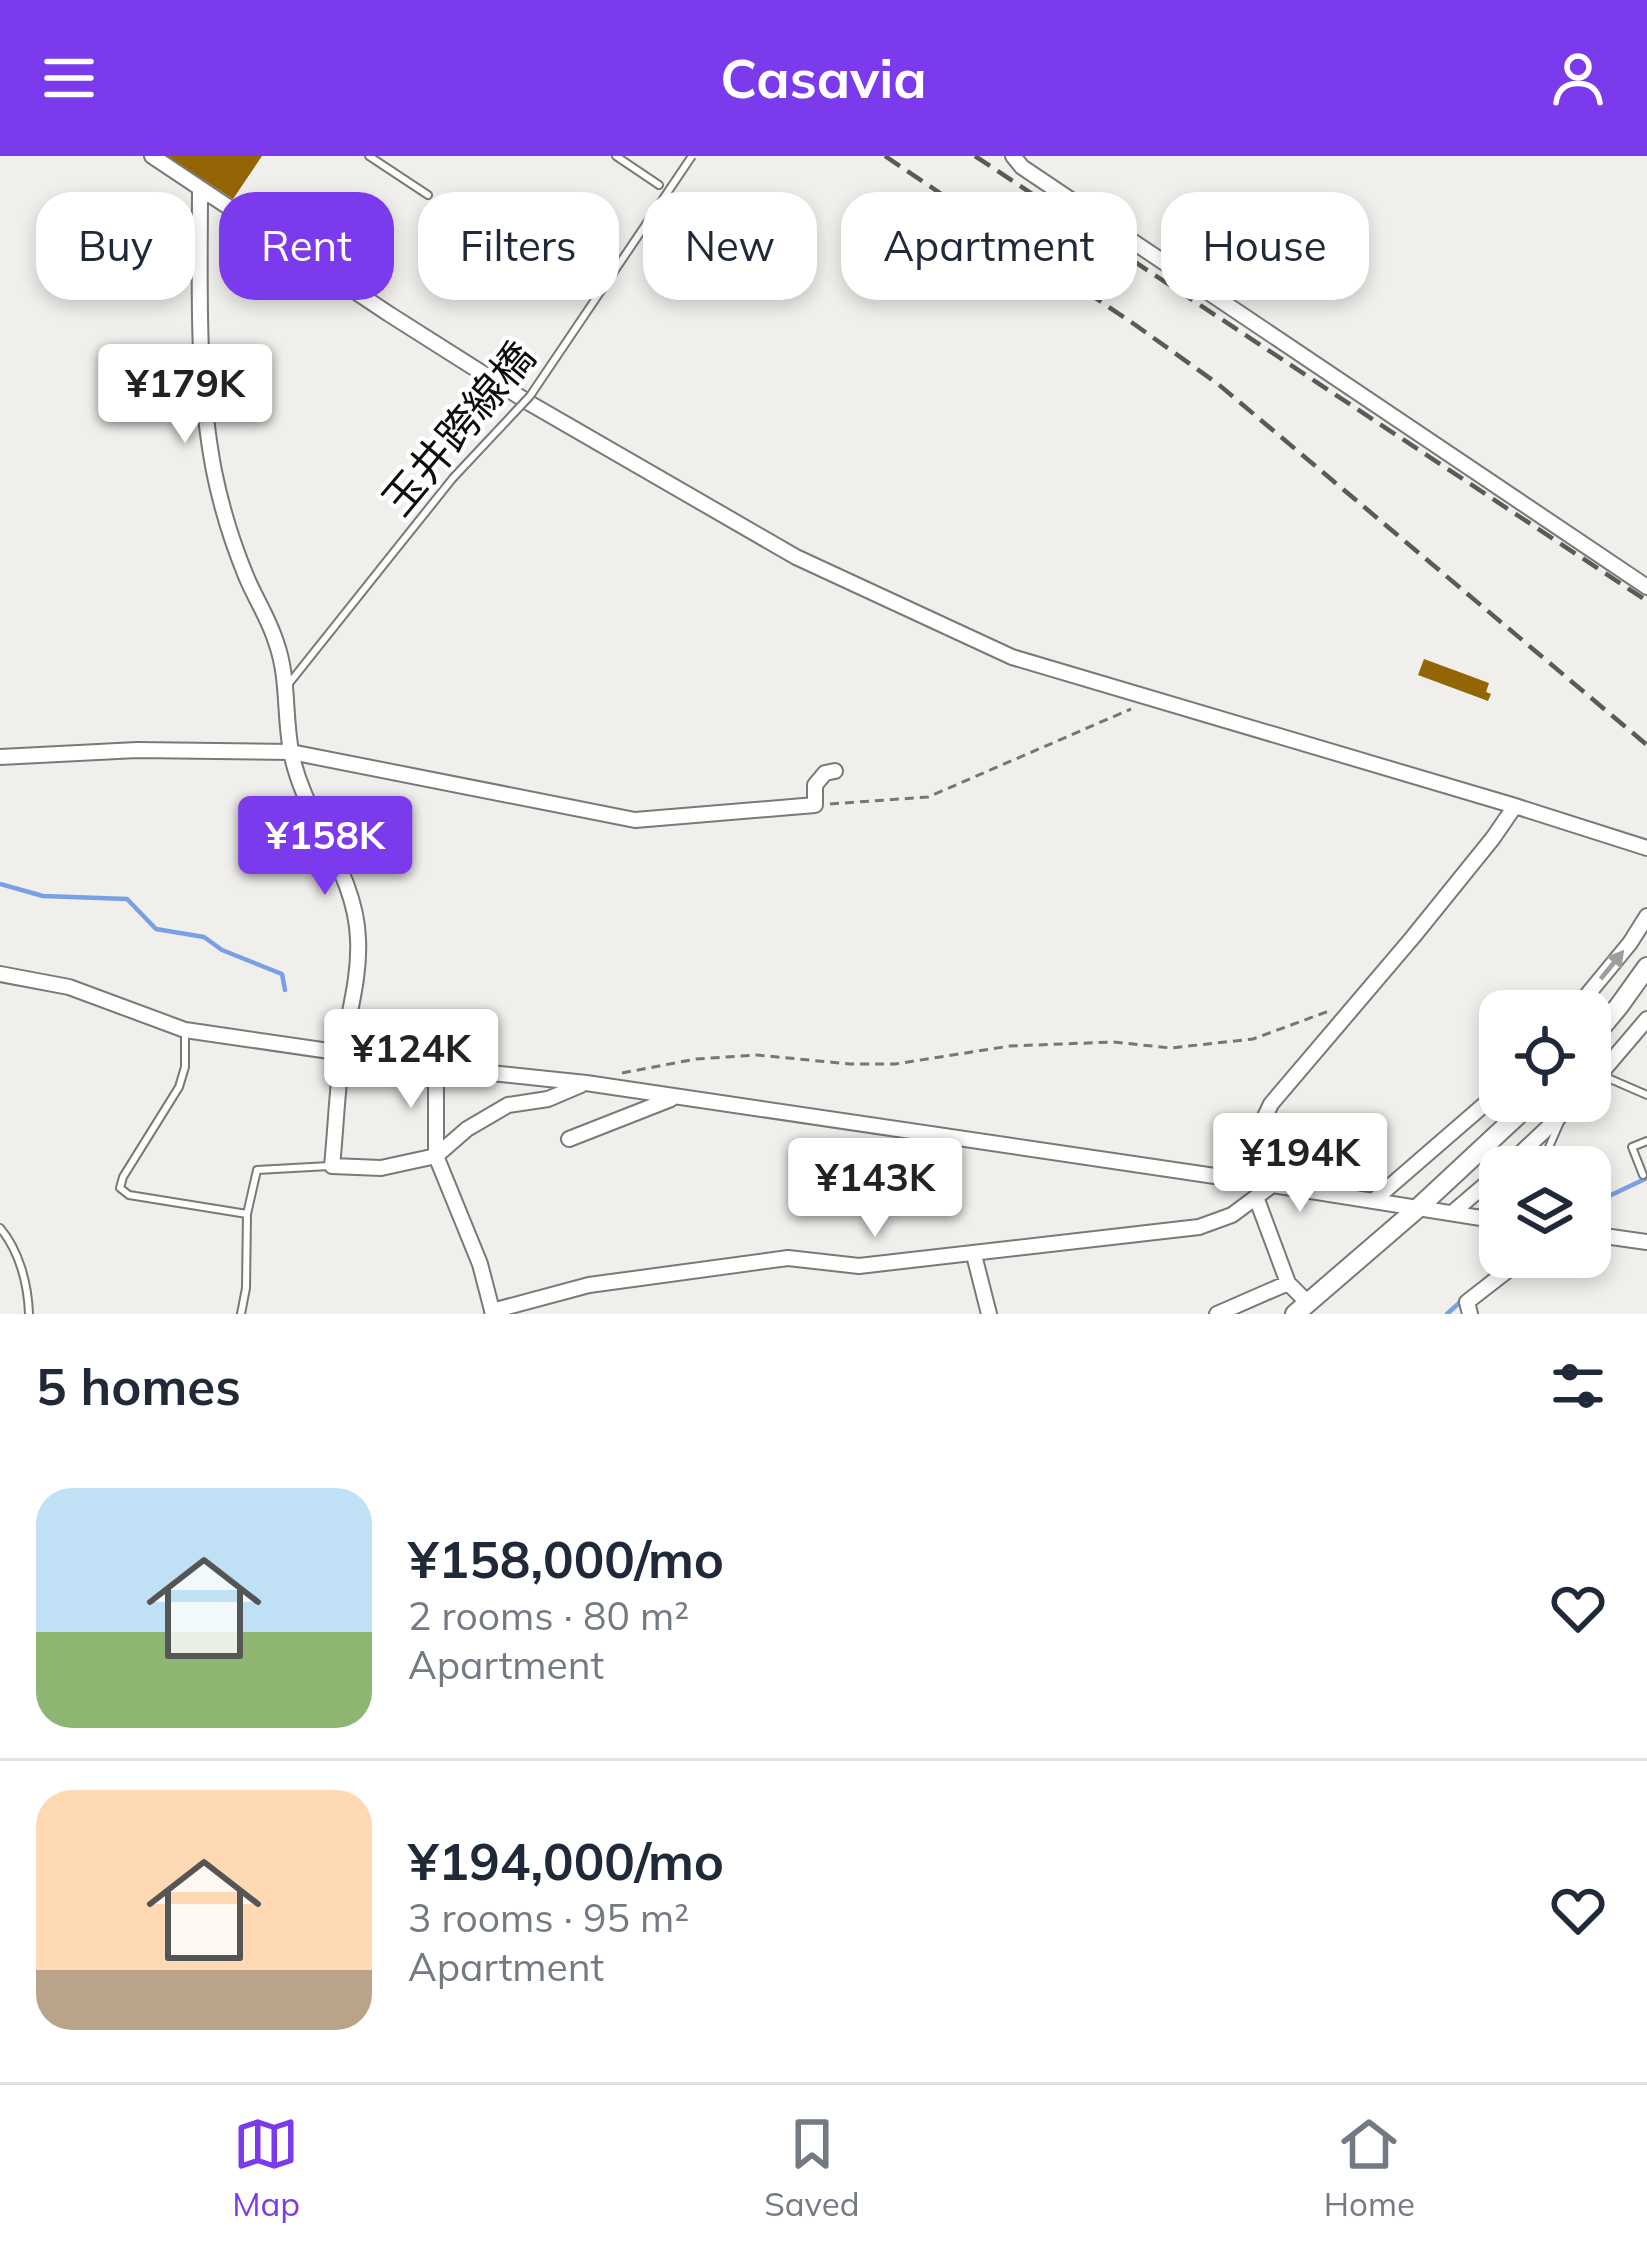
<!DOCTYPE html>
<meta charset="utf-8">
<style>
body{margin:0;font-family:Mulish,"Noto Sans JP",sans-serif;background:#f6f6f7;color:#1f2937;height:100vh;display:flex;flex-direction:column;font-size:45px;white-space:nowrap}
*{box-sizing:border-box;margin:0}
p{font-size:39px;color:#747a83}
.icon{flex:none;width:66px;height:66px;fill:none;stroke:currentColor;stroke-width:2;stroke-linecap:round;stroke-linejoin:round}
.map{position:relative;height:1158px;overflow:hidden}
.panel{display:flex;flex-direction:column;background:#fff;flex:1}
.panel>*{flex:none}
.hud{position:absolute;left:36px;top:36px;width:1575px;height:108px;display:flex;gap:24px}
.tools{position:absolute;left:1479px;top:834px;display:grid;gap:24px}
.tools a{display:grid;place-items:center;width:132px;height:132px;border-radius:24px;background:#fff;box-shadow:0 6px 18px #0003;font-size:60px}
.price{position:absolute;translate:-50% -102px;padding:0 27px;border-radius:12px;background:#fff;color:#222;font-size:39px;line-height:78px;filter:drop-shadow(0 3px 6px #0008)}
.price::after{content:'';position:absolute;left:50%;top:72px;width:36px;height:27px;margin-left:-18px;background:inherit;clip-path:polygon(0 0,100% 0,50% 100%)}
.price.current{background:#7c3aed;color:#fff}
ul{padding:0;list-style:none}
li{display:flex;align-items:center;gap:36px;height:300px;padding:0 36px}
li+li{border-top:3px solid #e0e1e3}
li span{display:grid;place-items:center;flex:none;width:336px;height:240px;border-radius:36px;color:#555}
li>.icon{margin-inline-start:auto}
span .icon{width:144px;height:144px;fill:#fffc;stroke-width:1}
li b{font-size:51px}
h2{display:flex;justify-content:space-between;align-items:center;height:144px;padding:0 36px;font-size:51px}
.pill{padding:0 42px;border-radius:36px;background:#fff;box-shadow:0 6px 18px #0003;font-size:42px;line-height:108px}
.pill.current{background:#7c3aed;color:#fff}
header{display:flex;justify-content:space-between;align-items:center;height:156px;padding:0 36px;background:#7c3aed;color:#fff;font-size:54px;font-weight:700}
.tabs{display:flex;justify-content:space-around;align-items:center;height:168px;border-top:3px solid #e0e1e3;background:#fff;font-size:33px;color:#747a83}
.tabs a{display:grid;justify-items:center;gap:6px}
.tabs .current{color:#7c3aed}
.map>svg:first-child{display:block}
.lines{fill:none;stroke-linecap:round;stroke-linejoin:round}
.stream{stroke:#79a0e6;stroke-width:4.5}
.building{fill:#946504}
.lane-casing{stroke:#7b7976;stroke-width:10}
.street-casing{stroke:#7b7976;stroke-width:18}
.secondary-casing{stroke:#7b7976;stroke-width:22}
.path{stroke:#777674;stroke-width:3;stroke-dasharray:9 6;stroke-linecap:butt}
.lane{stroke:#fff;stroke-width:6}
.street{stroke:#fff;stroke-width:14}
.secondary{stroke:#fff;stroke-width:18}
.rail{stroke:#5b5a58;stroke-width:4.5;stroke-dasharray:18 9;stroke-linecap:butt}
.lane-bridge-casing{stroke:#7b7976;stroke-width:10;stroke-linecap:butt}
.lane-bridge{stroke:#fff;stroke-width:6}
.oneway{fill:#9f9e9e}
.labels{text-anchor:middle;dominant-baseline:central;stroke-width:9;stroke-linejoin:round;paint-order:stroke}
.street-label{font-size:42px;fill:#0e0d0c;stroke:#fff}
</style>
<header><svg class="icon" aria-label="menu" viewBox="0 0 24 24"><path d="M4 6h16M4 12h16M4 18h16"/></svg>Casavia<svg class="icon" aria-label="person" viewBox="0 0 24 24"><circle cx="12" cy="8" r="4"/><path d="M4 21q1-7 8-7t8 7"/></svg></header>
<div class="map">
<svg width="1647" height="1158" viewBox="0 0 1647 1158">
<rect width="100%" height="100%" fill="#f1efec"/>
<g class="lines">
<path class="stream" d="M0,728L43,740L127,743L156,773L204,781L222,794L282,818L285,834
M1590,1049L1647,1022
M1447,1158L1510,1101"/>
</g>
<path class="building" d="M167,0H262L233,43Z
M1424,503L1489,527L1486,536L1491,538L1488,545L1418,519Z"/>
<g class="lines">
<defs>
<path id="lane" d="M369,0L428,39
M616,0L659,29
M287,530L389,402
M185,878V911L179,931L123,1021L120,1032L129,1039L247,1058L257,1014L329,1010
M1601,919L1647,939
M1543,1011L1545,1000L1560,966
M1643,1019L1632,991L1647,985
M1481,1056L1500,1050
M0,1072C19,1094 28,1128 29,1158
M241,1158L246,1132L247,1058"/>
<path id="street" d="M152,0L389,158L531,248L796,401L1012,501L1515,650L1647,692
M1013,0L1022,11L1647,431
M200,32C200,126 196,221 214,315C221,350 232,386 246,420C255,442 269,463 276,486C289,522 284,558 291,595C303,661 356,715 358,783C360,820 349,856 343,892C337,931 336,971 332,1010L381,1012L436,1000L467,973L508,949L548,943L581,929
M0,601L137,594L291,596L635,664L815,649V629L825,617L835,615
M0,818L69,831L185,874L453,913L586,927L1235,1023L1500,1065
M1574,855L1630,787L1647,760
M436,910V1000L480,1108L493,1158
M1590,930L1647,863
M569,983L671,943
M1506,1011L1576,945
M1235,1023L1271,948L1413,781L1493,682L1515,650
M1256,1041L1288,1127
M1373,1045L1500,935
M1452,1057L1500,1016
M1590,1078L1647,1086
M974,1099L989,1158
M492,1155L589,1129L788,1102L859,1110L1199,1071L1232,1059L1271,1030
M1217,1158L1288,1127L1308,1147
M1470,1158L1467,1146L1525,1101"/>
<path id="secondary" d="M1590,885L1619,850L1647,811
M1295,1158L1418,1052L1533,945"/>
</defs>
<use href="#lane" class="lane-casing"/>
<use href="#street" class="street-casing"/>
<use href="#secondary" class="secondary-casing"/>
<path class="path" d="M830,648L928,641L1131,553
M622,917L696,903L757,899L850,908H895L1010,890L1113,886L1171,892L1253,883L1329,855"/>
<use href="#lane" class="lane"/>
<use href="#street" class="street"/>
<use href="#secondary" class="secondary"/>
<path class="rail" d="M885,0L1134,168L1218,228L1647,589
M975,0L1647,445"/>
<defs>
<path id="lane-bridge" d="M389,402L453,322L530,240L692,0"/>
</defs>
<use href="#lane-bridge" class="lane-bridge-casing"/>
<use href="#lane-bridge" class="lane-bridge"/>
</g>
<defs><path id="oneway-solid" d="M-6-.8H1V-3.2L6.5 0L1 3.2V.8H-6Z" transform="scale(3)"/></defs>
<use class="oneway" href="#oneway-solid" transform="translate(1612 809) rotate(-51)"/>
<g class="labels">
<g class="street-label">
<text transform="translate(458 272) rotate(-50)">玉井跨線橋</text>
</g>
</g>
</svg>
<div class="tools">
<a><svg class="icon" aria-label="locate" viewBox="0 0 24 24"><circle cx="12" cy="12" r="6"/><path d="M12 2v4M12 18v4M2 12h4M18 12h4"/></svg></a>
<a><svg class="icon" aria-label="layers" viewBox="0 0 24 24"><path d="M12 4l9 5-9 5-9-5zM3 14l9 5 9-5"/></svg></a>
</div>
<b class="price" style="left:185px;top:290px">¥179K</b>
<b class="price current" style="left:325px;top:742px">¥158K</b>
<b class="price" style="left:411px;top:955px">¥124K</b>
<b class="price" style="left:1300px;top:1059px">¥194K</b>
<b class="price" style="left:875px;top:1084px">¥143K</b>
<div class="hud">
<a class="pill">Buy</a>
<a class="pill current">Rent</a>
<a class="pill">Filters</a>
<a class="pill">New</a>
<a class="pill">Apartment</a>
<a class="pill">House</a>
</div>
</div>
<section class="panel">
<h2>5 homes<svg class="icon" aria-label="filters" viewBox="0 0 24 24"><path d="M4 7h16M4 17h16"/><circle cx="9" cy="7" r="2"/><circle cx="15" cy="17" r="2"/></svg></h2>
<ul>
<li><span style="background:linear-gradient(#bfe0f5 60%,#8fb573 0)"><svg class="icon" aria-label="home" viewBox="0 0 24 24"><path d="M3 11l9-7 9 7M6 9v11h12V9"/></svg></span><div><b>¥158,000/mo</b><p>2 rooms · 80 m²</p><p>Apartment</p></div><svg class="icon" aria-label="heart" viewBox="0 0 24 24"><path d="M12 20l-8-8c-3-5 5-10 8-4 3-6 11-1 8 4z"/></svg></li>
<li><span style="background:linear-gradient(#ffd9b3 75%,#b9a48a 0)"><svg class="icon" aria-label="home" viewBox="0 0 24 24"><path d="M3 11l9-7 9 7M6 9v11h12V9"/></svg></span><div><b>¥194,000/mo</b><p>3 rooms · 95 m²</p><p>Apartment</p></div><svg class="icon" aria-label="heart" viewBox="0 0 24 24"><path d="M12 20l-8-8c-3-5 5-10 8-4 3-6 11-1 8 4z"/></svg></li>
</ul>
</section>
<nav class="tabs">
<a class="current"><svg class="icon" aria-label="map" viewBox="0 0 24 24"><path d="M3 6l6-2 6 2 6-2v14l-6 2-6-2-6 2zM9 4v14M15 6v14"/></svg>Map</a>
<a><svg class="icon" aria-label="saved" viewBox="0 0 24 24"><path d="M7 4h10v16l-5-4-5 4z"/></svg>Saved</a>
<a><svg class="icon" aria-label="home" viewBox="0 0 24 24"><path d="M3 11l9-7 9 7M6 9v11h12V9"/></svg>Home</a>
</nav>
